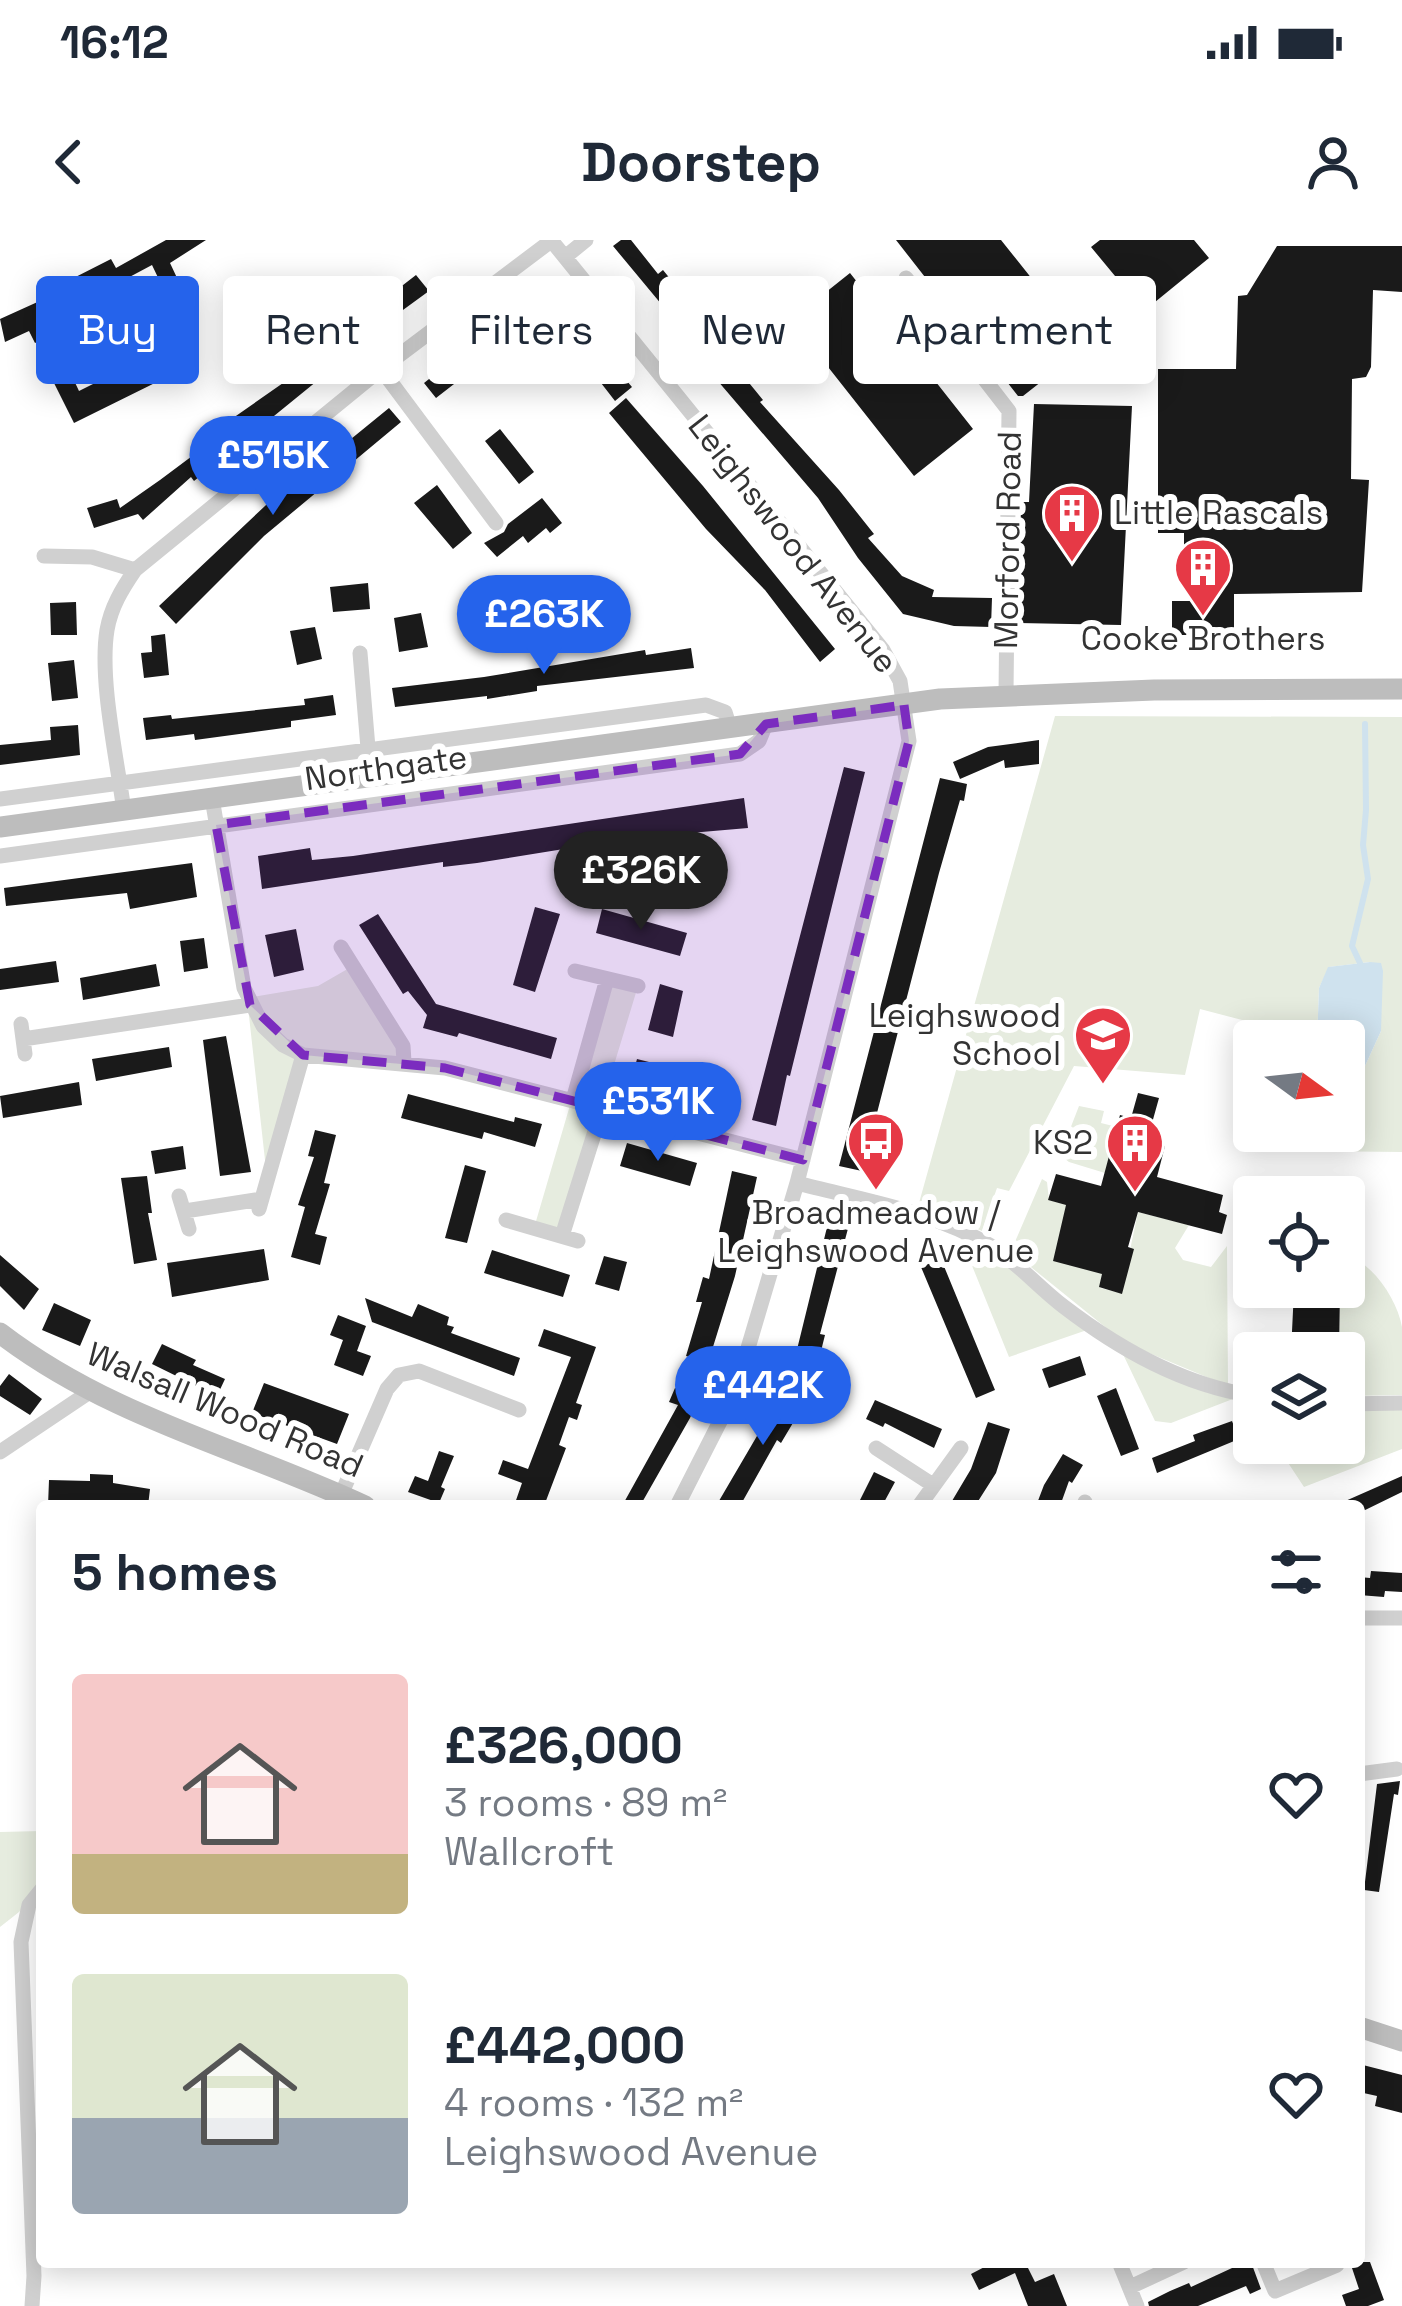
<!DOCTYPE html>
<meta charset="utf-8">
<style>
body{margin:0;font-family:"Space Grotesk",sans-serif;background:#f6f6f7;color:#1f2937;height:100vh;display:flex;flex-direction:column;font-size:45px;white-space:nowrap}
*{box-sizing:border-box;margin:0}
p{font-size:39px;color:#747a83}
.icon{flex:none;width:66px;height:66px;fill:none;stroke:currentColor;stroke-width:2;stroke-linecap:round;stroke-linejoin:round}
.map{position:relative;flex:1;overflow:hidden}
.sheet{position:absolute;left:36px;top:1260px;width:1329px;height:768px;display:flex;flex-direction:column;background:#fff;border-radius:12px;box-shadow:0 6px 30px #0003}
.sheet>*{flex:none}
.guide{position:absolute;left:36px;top:36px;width:1332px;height:108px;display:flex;gap:24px}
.needle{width:78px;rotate:105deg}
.buttons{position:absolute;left:1233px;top:780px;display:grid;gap:24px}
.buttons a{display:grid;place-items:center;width:132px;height:132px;border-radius:12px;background:#fff;box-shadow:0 6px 30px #0003;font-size:60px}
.price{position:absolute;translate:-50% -102px;padding:0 27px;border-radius:42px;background:#2563eb;color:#fff;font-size:39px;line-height:78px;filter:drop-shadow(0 3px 6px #0008)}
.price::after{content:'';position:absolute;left:50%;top:72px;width:36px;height:27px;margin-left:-18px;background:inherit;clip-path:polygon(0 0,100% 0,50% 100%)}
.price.active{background:#222;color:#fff}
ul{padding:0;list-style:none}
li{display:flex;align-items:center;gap:36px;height:300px;padding:0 36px}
li span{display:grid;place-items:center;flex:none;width:336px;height:240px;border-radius:12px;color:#555}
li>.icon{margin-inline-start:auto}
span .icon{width:144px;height:144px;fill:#fffc;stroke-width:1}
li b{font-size:51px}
h2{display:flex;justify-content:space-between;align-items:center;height:144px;padding:0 36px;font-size:51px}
.pill{padding:0 42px;border-radius:12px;background:#fff;box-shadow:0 6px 30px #0003;font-size:42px;line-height:108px}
.pill.active{background:#2563eb;color:#fff}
.status{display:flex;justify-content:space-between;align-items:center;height:84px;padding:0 60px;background:#fff;direction:ltr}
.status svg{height:33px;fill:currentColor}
header{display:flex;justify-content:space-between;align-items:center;height:156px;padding:0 36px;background:#fff;font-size:54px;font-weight:800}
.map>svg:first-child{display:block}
.green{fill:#e6ecdf}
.water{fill:#cfe2ee}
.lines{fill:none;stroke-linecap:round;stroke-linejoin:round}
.stream{stroke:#cfe2ee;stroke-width:6}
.building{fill:#1a1a1a}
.street{stroke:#d0d0d0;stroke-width:15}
.secondary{stroke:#bdbdbd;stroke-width:21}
.marked{fill:#7b2cbf;fill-opacity:0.2;stroke:#7b2cbf;stroke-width:9;stroke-dasharray:24 15;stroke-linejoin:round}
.labels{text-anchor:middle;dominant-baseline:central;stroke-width:12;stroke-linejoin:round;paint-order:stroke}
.poi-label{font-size:33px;fill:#333;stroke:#fff}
.street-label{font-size:33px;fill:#333;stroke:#fff}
</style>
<div class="status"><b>16:12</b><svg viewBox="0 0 49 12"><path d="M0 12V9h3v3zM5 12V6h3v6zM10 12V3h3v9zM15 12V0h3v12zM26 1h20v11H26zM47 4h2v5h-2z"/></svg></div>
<header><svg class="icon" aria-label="back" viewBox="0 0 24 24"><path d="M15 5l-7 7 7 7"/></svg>Doorstep<svg class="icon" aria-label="person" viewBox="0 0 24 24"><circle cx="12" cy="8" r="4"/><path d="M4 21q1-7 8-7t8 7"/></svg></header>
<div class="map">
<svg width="1402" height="2066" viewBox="0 0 1402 2066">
<rect width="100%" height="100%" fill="#fff"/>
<path class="green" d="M1055,476L1402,477V912L1307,911L1300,891H1344V872L1381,791L1370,722L1329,727L1319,748L1317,801H1283L1284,791L1200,769L1185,835L1074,826L1009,951L997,948L982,991L919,963Z
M351,727L404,822L303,815L267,938L247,758L318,746Z
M607,739L638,746L562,996L534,988Z
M1079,866L1104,871L1101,883L1117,887L1105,933L1069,922L1060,915Z
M1042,939L1047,942L1049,960L1066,965L1102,1034L1100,1048L1121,1053L1138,972L1189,985L1175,1008L1183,1020L1211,1027L1227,1006L1228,1146L1125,1103L1011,1011Z
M960,996L991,1011L1087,1090L1009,1117Z
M1344,1015C1372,1021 1397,1059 1402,1087C1402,1108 1402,1133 1402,1155L1344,1156V1113H1261L1262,1110L1339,1113L1340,1052L1304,1050L1305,1047H1344Z
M1120,1108L1254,1156V1170L1243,1155L1171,1183L1155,1181Z
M1402,1163V1209L1304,1247L1275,1203H1344V1164Z
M42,1591C42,1649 48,1651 0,1687V1592Z"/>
<path class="water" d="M1370,722L1381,723L1383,731L1381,791L1344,872V801H1317L1319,748L1328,727Z"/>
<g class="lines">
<path class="stream" d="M1360,723L1352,706L1368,639L1363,605L1366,570L1365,484"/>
</g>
<path class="building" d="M166,0H206L170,23L178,40L163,48L152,25L122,41L141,78L172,62L189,97L158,112L169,136L74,183L53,141L70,132L79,151L133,124L108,75L71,93L68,87L35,103L29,91L5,102L0,79L53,55L50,50L111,19L116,28Z
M621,0H631L658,34L663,30L735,119L732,122L763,160L760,162L839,250L874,294L868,298L902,336L934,350L932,357L992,358L991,387L954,386L903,374L858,318L818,258L717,140L721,136L613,6Z
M896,0H1001L1048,59L1066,44L1113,101L1096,115L1088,105L1023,156H1018Z
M1100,0H1194L1209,18L1144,71L1091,7Z
M1277,6H1402V52L1373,50L1371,127L1366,137L1352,139L1351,239L1369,240L1362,352L1234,354V395H1172V361H1202L1203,313H1184V293H1158V129H1236L1238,56L1247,55Z
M850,33L973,189L914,236L791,80Z
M416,35L429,51L381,86L335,130L333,128L194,241L191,237L143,280L138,274L94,288L87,268L117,259L120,268L160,240L227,190L223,185L316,120L363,76Z
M547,48L632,147L615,161L553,81L533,62Z
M472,105L485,120L436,158L424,143Z
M626,158L703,246L835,409L820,422L765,350L706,289L609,173Z
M1034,164L1132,166L1121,385L1019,383L1021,262H1029Z
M389,168L401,182L264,296L176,384L159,366L283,249L286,252Z
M500,189L534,232L519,244L485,201Z
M437,245L472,293L453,309L414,263Z
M542,258L562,283L550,293L546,288L528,303L523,296L497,317L484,303L504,292L508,284Z
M368,343L370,369L333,372L330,347Z
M76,362L77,395H51L50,363Z
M421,373L428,407L399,412L394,378Z
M315,387L322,419L297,425L290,391Z
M165,394L169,435L144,438L141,413L152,412L151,396Z
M691,408L694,428L537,446V451L487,459V456L395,467L392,448L484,437L645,410L646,415Z
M74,420L78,458L52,461L48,423Z
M333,455L336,475L291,481V487L195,500L194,494L146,500L143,478L171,475L172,479L305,465L304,459Z
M78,485L80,515L0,525V505L51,500L50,487Z
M1039,500V524L1005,528L1004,520L960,539L953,522L988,507Z
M844,527L865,532L790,836L787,835L776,886L752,880Z
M940,538L967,544L964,561L960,560L939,633L862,931L839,926Z
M744,558L748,588L632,598L477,623L443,627V622L262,649L258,616L310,608L312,620L353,616Z
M192,623L197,657L130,669L127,653L6,666L4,648Z
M535,667L560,674L535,752L513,745Z
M602,669L687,693L680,716L596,693Z
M378,674L436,764L557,798L551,819L459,793L457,797L423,788L427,775L408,751L403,754L359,685Z
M296,689L304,730L274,737L265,695Z
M204,698L208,728L184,732L180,701Z
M56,721L59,742L0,750V729Z
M156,724L160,746L83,760L80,738Z
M660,744L683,751L673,797L648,790Z
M226,796L251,932L220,936L203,800Z
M169,807L172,827L96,841L92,819Z
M637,819L669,827L663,850L631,841Z
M79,842L82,865L3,878L0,856Z
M1138,853L1159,858L1147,901L1165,906L1157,937L1223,955L1219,972L1227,975L1222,994L1138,972L1128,1007L1134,1009L1122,1054L1099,1047L1102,1034L1053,1021L1066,965L1048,960L1056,934L1101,946L1120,875L1131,878Z
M408,854L514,882L515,877L542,884L535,907L484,892L482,899L401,878Z
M315,890L336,895L324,943L330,944L315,994L327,997L320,1025L291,1017L305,967L298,965L314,917L308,916Z
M627,903L697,923L690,946L620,926Z
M183,906L186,929L155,934L151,911Z
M465,925L486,931L467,1003L445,998Z
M732,931L757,937L735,1036L708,1123L686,1116L702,1062H696L703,1037L709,1039Z
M147,936L152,973H148L157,1020L134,1024L121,938Z
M830,975L850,981L820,1094L825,1095L814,1139L791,1134Z
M264,1009L269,1040L172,1057L167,1023Z
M492,1010L570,1035L563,1057L484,1033Z
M0,1015L39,1049L24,1070L0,1046Z
M604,1016L627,1022L619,1051L595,1044Z
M941,1019L995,1150L976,1158L921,1027Z
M1294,1050L1340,1051L1339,1113L1291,1112Z
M365,1058L412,1077L418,1064L449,1077L447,1085L454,1087L451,1093L520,1118L514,1136L372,1082Z
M54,1063L91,1080L80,1106L42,1090Z
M338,1075L366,1086L357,1111L371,1116L363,1136L334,1125L343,1100L330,1095Z
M544,1089L596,1107L576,1163L582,1165L577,1180L569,1177L559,1205L566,1208L544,1266H514L522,1243L498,1234L503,1220L528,1229L571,1117L538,1106Z
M162,1104L196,1120L193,1125L225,1139L217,1156L152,1124Z
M1080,1116L1086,1135L1049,1148L1042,1129Z
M695,1124L710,1130L690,1178L640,1266H622L678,1165L669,1162L675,1148L685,1152Z
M9,1134L42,1159L30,1175L0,1156V1146Z
M264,1143L349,1174L337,1204L252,1173Z
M785,1148L806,1161L781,1203L777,1200L740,1266H716Z
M1116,1148L1139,1209L1121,1216L1097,1156Z
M875,1160L942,1189L934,1208L885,1183L883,1187L866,1179Z
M1232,1181L1239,1199L1157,1233L1152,1218L1195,1201L1193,1195Z
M988,1182L1010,1189L996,1233L975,1266H949L971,1229Z
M439,1211L454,1216L441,1247L445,1249L439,1263L408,1252L415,1236L428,1241Z
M1063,1214L1083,1225L1072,1243L1069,1241L1060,1266H1036L1044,1245Z
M874,1232L895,1242L882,1266H857Z
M90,1234L113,1235V1243L150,1249L148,1266H48L49,1240L90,1241Z
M1402,1236V1252L1359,1273V1266H1334Z
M1371,1331L1402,1333V1352L1385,1351L1384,1357L1359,1355V1337L1370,1338Z
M1400,1541L1398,1555L1394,1554L1379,1652L1364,1650L1377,1544Z
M1359,1824L1402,1835V1873L1375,1866L1377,1856L1359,1852Z
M994,2022H1035L1027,2026L1035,2042L1054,2034L1067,2066H1028L1015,2033L979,2050L971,2034Z
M1245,2022H1251L1261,2049L1250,2054L1246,2046L1198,2066H1149L1148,2062L1170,2051L1189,2043L1191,2047Z
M1350,2022H1370L1384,2060L1368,2066H1346L1342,2055L1359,2049Z"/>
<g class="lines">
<path class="street" d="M551,0L883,410L900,441L909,501L797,943L735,1152L677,1266
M565,17L586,0
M906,38L1009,171L1006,454
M381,129L496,283
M44,316L92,317L135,330
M360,413L368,508
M212,558L244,748L263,786L283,805L303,815L445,828L803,920
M0,559L706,465L725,472L730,488
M124,571C117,519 99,439 107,390C111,367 122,349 135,330L381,129L551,1
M0,616L740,514L759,501L766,484
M341,707L403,806L404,822
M575,731L638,746
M21,784L25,814
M23,799L250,765
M573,860L607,739
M797,943C862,960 933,971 991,1006C1017,1022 1038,1047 1063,1066C1119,1109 1182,1145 1254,1156
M179,956L189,989
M259,969L303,815
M185,971L261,959
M506,980L578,1001
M562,996L602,869
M1344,1164L1402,1163
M876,1208L933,1245
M0,1212L91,1151
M341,1255L387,1149L399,1135L419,1131L519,1170
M919,1266L961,1208
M1084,1266L1085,1262
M1359,1378H1402
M1359,1534L1397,1529
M1119,2022L1137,2066
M1263,2022L1275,2051L1337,2025
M1130,2047L1184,2022
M32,2066L34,2036L21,1702L29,1665L42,1649"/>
<path class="secondary" d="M0,587L940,459L1154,450L1402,449
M0,1093C111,1178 241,1208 365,1266
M1359,1787L1402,1801"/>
</g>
<path class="marked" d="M904,465L909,501L803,920L445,828L303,815L250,765L216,585L740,514L766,484Z"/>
<defs>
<symbol id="building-pin" viewBox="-11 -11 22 30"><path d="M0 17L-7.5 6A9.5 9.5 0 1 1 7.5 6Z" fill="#e63946" stroke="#fff"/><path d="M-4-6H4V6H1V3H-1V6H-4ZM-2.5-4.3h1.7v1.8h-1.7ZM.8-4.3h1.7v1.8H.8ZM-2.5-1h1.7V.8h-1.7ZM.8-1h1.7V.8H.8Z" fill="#fff"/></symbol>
<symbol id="school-pin" viewBox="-11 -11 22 30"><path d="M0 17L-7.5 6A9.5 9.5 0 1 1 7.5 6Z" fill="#e63946" stroke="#fff"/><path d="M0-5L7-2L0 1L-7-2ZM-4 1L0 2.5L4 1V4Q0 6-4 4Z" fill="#fff"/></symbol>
<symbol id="bus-pin" viewBox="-11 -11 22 30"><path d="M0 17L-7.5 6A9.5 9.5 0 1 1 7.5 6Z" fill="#e63946" stroke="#fff"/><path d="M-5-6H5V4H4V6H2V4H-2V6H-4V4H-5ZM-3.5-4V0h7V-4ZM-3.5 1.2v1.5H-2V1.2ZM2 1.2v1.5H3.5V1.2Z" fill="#fff"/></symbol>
</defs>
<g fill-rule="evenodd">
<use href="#building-pin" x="1039" y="240" width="66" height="90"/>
<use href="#building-pin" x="1170" y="294" width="66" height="90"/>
<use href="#school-pin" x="1070" y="762" width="66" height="90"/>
<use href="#bus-pin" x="843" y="868" width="66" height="90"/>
<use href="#building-pin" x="1102" y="870" width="66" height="90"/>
</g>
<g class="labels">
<g class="poi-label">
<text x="1114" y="273" text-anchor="start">Little Rascals</text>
<text x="1203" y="399">Cooke Brothers</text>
<text x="1061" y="776" text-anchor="end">Leighswood<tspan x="1061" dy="38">School</tspan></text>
<text x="1093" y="903" text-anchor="end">KS2</text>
<text x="876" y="973">Broadmeadow /<tspan x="876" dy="38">Leighswood Avenue</tspan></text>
</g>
<g class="street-label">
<text transform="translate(1008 300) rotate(-89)">Morford Road</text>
<text transform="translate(793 304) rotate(52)">Leighswood Avenue</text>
<text transform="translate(386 528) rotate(-8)">Northgate</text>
<text transform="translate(225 1170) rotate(23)">Walsall Wood Road</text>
</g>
</g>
</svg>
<div class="buttons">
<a><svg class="needle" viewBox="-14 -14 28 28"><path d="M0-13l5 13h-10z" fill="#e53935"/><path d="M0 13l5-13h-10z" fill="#747a83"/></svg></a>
<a><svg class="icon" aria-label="locate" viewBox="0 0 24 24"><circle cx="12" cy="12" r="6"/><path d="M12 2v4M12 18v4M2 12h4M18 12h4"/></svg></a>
<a><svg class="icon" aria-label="layers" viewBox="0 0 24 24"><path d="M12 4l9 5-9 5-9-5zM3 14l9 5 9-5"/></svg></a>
</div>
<b class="price" style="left:273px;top:278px">£515K</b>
<b class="price" style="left:544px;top:437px">£263K</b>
<b class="price active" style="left:641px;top:693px">£326K</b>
<b class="price" style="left:658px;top:924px">£531K</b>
<b class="price" style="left:763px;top:1208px">£442K</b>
<div class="guide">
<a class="pill active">Buy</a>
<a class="pill">Rent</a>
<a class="pill">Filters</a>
<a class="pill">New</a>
<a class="pill">Apartment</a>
</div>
<section class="sheet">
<h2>5 homes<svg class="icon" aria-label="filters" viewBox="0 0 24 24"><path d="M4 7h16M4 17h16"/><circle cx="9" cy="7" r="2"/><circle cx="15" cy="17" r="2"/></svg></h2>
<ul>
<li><span style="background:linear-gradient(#f6c9c9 75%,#c2b280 0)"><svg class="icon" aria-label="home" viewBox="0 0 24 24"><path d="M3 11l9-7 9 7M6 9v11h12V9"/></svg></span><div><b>£326,000</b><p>3 rooms · 89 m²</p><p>Wallcroft</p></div><svg class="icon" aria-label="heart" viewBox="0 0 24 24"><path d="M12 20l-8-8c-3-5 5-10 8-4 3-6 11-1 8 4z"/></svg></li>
<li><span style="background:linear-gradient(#dfe7d0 60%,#9aa5b1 0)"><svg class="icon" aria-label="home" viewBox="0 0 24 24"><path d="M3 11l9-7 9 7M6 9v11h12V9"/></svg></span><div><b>£442,000</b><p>4 rooms · 132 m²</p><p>Leighswood Avenue</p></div><svg class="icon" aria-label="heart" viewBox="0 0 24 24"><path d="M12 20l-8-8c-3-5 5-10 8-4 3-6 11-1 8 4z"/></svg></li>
</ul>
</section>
</div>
